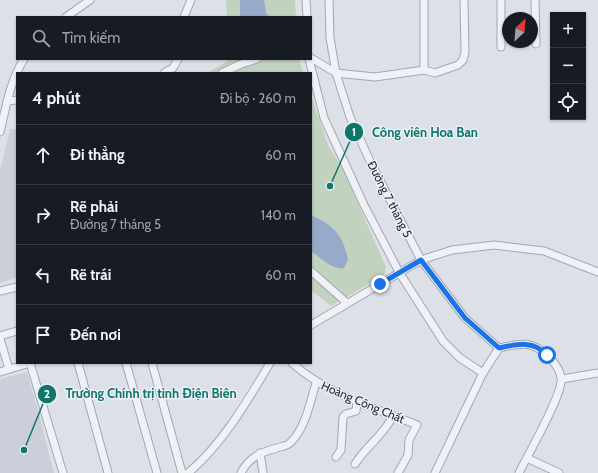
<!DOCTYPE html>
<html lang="vi">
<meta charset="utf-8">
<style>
body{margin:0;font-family:Cabin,sans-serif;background:#242831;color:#f1f3f6}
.controls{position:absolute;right:12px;top:12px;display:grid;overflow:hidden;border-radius:0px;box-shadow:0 1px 3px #0004}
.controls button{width:36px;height:36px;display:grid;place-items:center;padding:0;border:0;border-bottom:1px solid #363941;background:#171b24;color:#f1f3f6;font:20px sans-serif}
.compass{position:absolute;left:502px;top:12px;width:36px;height:36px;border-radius:50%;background:#171b24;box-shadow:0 1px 3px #0004;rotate:26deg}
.stop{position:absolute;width:12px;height:12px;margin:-9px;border:3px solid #1a73e8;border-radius:50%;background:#fff}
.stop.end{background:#1a73e8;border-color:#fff;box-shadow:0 1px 4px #0008}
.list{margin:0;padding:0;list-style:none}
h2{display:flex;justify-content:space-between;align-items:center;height:52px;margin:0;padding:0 16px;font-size:17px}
h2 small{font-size:13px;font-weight:400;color:#9ea1a6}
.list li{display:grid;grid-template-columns:26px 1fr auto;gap:12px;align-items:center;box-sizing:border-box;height:60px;padding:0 16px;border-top:1px solid #363941}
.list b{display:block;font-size:15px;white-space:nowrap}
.list p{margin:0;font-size:13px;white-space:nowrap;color:#9ea1a6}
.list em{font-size:13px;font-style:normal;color:#9ea1a6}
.icon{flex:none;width:22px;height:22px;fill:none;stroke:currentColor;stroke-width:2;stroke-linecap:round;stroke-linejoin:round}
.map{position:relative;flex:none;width:598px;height:473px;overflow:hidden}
.search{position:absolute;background:#171b24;box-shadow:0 1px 3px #0004;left:16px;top:16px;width:296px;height:44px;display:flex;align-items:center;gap:10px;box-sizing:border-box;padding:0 14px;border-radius:0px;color:#9ea1a6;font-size:15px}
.panel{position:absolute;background:#171b24;box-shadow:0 1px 3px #0004;left:16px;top:72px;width:296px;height:292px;border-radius:0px}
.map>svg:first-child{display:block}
.built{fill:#cbcfd9}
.green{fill:#c1d2be}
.water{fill:#96abc9}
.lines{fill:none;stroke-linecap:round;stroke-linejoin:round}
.minor-casing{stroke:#a2a7b1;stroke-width:9}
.minor{stroke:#f0f1f6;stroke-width:7}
.route{stroke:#1a73e8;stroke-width:5}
.labels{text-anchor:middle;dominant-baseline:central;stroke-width:3;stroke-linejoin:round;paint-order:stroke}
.street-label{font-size:12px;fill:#262d3e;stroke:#eceff5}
.leader{fill:none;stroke:#0f766e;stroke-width:1.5}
.callout-dot{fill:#0f766e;stroke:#eceff5;stroke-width:1.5}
.mark-label{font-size:12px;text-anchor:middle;font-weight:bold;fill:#fff}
.callout-label{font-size:13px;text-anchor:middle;font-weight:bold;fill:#0f766e;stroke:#eceff5;stroke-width:3;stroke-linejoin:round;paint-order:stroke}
</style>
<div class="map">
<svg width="598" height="473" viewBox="0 0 598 473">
<rect width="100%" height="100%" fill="#dde0e7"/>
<!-- built -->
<g class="built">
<polygon points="10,129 17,129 17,277 0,283 0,171"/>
<polygon points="27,372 40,418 54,473 0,473 0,379"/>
</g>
<!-- green -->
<g class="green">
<polygon points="226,0 295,0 296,17 227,17"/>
<polygon points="228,59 299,59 303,73 207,73 226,62"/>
<polygon points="311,96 328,145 343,170 386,267 384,275 331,306 311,290"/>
</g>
<!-- water -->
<g class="water">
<polygon points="240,0 264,0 266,13 270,17 240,17"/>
<path d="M 311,215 C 334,226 342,233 348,259 L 344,268 C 334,271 319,257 311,251 Z"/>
</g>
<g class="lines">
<!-- minor casing -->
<g class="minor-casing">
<g id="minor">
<polyline points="306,0 307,17"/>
<polyline points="329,0 330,38 336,73 350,117 370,161 421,260 465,318 499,348"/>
<polyline points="424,0 424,70"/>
<polyline points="501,0 501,47"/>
<polyline points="535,0 536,44"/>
<polyline points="66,17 90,0"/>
<polyline points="184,17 191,0"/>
<polyline points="311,58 336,73 375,77 424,70 435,73 458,65 463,60 465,52 464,0"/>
<polyline points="309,59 324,118 364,205 399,272 443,341 460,358 483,373"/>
<polyline points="164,73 173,68 178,59"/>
<polyline points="222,73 241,64 257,59"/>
<polyline points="7,101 17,100"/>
<path d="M 0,132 C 6,107 10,81 24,59"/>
<polyline points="311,271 347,303"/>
<polyline points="0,291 17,287"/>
<polyline points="311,325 421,260 452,250 494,245 544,251 598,272"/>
<polyline points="0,336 17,331"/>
<polyline points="0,339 9,369"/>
<polyline points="30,363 63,473"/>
<polyline points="78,363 108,473"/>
<polyline points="126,363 157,473"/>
<polyline points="152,363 182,473"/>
<path d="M 292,363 C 328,395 373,407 417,425 L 409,440 L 408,455 L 398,473"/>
<polyline points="0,372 30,363"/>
<polyline points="562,379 598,373"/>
<polyline points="260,453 263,473"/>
<polyline points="336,457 341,450 343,417 346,414 356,411 357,402"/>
<polyline points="527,458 559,473"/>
<path d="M 355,464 C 367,445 383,436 393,416"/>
<path d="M 188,473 C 222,445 248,400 270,363"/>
<path d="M 241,473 C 248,458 261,452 277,448 C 282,446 288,446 291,442 C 306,427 310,402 316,383"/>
<path d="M 435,473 L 483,373 L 499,348 C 521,343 532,340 549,357 C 555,363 560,370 561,378 C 564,393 527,456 519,473"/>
</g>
</g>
<!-- minor -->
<use href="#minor" class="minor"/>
</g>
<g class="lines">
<!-- route -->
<path class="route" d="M 380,284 L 421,260 L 465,318 L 499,348 C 518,344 533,340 547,355"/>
</g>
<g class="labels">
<!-- street labels -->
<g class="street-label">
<text transform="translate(390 199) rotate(63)">Đường 7 tháng 5</text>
<text transform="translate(363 402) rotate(23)">Hoàng Công Chất</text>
</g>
</g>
<!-- callouts -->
<path class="leader" d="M330 186L354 132M24 450L47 394"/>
<g class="callout-dot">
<circle cx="330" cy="186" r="4"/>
<circle cx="24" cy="450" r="4"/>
<circle cx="354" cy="132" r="10"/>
<circle cx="47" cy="394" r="10"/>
</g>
<g class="mark-label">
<text x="354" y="136">1</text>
<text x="47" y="398">2</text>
</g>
<g class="callout-label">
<text x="425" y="137">Công viên Hoa Ban</text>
<text x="151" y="398">Trường Chính trị tỉnh Điện Biên</text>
</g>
</svg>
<div class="controls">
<button>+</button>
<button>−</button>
<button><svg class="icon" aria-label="locate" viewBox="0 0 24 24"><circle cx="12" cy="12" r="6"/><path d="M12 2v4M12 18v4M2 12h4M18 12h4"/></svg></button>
</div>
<svg class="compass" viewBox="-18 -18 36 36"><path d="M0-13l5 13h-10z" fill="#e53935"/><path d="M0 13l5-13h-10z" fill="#9ea1a6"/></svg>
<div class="stop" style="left:547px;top:355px"></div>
<div class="stop end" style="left:380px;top:284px"></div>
<div class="search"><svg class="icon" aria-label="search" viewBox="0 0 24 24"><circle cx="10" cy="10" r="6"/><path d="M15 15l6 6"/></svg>Tìm kiếm</div>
<section class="panel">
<h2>4 phút<small>Đi bộ · 260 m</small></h2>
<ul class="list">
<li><svg class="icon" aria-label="ahead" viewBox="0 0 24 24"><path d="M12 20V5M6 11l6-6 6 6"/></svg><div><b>Đi thẳng</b></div><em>60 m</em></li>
<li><svg class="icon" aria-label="right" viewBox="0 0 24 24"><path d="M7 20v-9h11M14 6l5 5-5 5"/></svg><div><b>Rẽ phải</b><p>Đường 7 tháng 5</p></div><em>140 m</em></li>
<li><svg class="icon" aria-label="left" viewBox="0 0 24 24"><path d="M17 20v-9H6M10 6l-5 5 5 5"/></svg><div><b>Rẽ trái</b></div><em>60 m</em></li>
<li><svg class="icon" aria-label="arrive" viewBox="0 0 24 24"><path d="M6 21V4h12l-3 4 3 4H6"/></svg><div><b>Đến nơi</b></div></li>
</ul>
</section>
</div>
